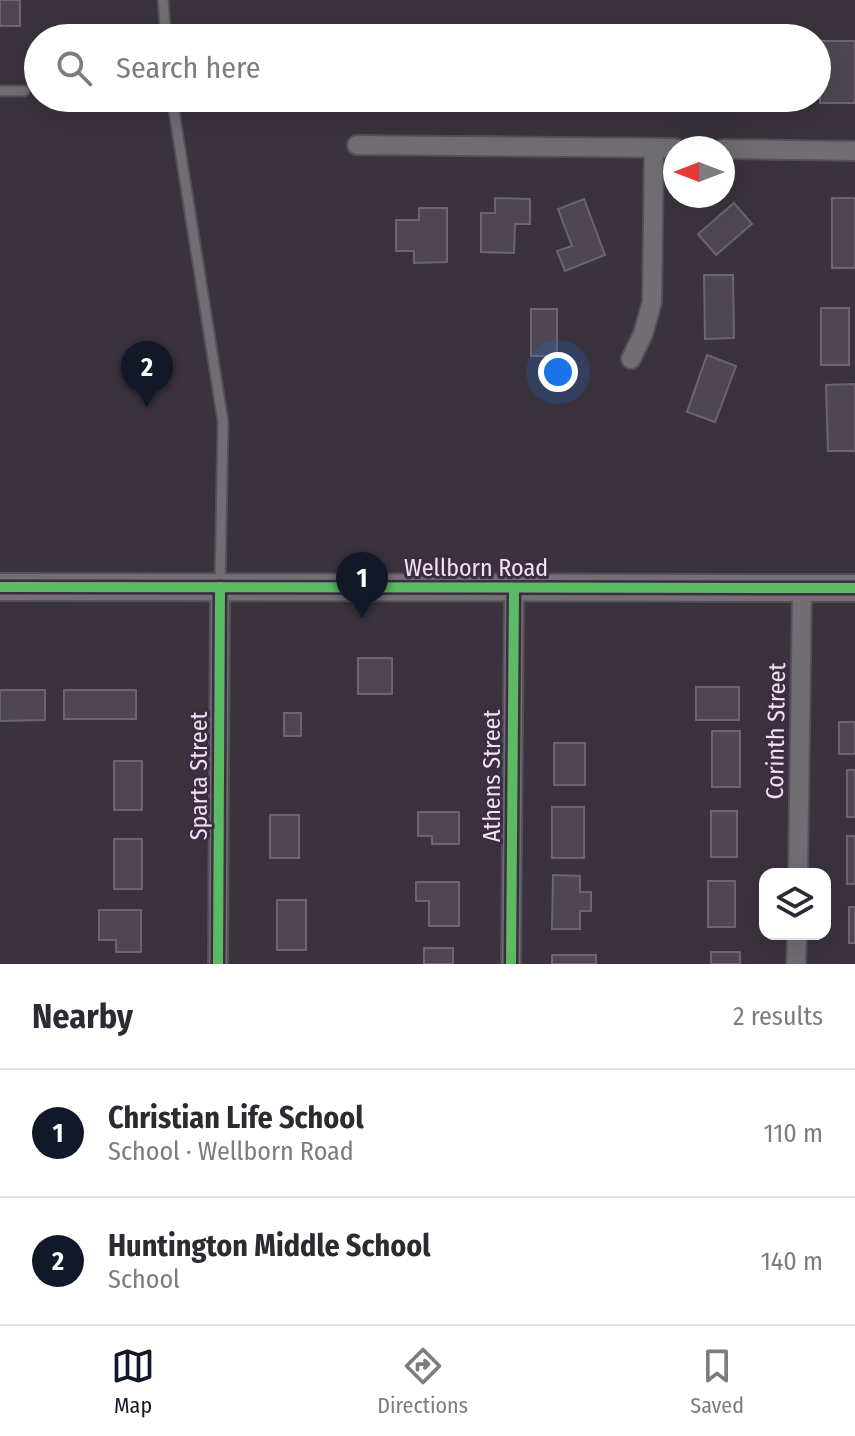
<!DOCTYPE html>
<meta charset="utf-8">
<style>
body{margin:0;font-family:"Fira Sans Condensed",sans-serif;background:#f7f7f7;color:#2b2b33}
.controls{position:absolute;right:24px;bottom:24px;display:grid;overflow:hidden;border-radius:16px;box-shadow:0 8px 32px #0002}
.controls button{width:72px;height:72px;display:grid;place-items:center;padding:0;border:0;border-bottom:2px solid #e1e1e2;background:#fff;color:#2b2b33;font:40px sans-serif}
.compass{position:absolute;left:663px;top:136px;width:72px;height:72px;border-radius:50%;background:#fff;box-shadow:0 8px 32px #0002;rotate:270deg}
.you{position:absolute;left:558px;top:372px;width:28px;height:28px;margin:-20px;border:6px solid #fff;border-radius:50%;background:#1a73e8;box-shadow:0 0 0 12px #1a73e833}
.badge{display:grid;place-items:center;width:52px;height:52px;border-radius:50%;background:#111827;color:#fff;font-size:26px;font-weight:700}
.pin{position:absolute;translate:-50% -66px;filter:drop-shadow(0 2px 4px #0008)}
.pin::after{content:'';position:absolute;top:42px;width:28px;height:24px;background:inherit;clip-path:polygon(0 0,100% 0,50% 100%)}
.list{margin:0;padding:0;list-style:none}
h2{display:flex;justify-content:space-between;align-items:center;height:104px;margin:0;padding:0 32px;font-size:34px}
h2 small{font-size:26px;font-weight:400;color:#7c7c81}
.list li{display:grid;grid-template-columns:52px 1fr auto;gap:24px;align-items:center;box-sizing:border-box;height:128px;padding:0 32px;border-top:2px solid #e1e1e2}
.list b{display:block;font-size:30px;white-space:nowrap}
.list p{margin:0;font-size:26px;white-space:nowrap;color:#7c7c81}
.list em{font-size:26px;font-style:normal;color:#7c7c81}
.icon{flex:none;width:44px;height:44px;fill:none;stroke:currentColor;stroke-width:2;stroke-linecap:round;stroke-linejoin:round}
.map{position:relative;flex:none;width:855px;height:964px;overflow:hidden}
.search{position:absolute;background:#fff;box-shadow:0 8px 32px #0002;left:24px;right:24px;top:24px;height:88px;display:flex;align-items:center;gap:20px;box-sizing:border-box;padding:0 28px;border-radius:44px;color:#7c7c81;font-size:30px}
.sheet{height:360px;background:#fff}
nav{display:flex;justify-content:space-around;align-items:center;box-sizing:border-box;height:112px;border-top:2px solid #e1e1e2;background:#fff;font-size:22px;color:#7c7c81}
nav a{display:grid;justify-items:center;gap:4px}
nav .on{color:#111827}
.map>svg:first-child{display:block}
.building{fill:#4e4751;stroke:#6c656f;stroke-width:2}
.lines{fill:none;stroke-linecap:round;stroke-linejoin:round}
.lane-casing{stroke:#564f59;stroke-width:13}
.street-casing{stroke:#564f59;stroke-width:22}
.secondary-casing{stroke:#564f59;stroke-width:30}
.lane{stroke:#706e72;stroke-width:9}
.street{stroke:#706e72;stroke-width:18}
.secondary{stroke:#746f75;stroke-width:26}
.cycleway-casing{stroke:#3d2d42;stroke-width:15}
.cycleway{stroke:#5cba63;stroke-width:10}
.labels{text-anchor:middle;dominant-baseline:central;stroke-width:6;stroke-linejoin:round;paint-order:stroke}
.street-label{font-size:24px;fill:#ede3f1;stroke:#3d2d42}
</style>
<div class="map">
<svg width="855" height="964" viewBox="0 0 855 964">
<rect width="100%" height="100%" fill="#3a323d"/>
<!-- building -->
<g class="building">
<rect x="0" y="0" width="20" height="26"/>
<rect x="820" y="41" width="35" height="62"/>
<polygon points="484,98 548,98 548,101 484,100"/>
<rect x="573" y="98" width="38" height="5"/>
<rect x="641" y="98" width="61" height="5"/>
<polygon points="495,198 530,199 530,224 515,224 514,253 481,252 481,213 495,213"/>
<rect x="832" y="198" width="23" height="70"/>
<polygon points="584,199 605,255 565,271 557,251 572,246 558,209"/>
<polygon points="734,203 752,224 716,255 698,234"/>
<polygon points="419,208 447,208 447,262 414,263 414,251 396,251 396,220 419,220"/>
<polygon points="704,275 733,275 734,338 705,339"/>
<rect x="821" y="308" width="28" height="57"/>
<rect x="531" y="309" width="26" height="47"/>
<polygon points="707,355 736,366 715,422 687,412"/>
<polygon points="855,384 855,451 828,451 826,385"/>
<rect x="358" y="658" width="34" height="36"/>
<rect x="696" y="687" width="43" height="33"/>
<polygon points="0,690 45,690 45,720 0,721"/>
<rect x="64" y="690" width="72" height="29"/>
<rect x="284" y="713" width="17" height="23"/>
<rect x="839" y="722" width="16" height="32"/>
<rect x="712" y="731" width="28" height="56"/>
<rect x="554" y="743" width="31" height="42"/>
<rect x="114" y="761" width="28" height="49"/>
<rect x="847" y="770" width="8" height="47"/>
<rect x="552" y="807" width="32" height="51"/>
<rect x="711" y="811" width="26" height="46"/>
<polygon points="418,812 459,812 459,844 432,844 432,836 418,836"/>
<rect x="270" y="815" width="29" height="43"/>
<rect x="847" y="836" width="8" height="48"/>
<rect x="114" y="839" width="28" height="50"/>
<polygon points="553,875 580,876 580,892 591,892 591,911 580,911 580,929 552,929"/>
<rect x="708" y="881" width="27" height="46"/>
<polygon points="416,882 459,882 459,926 429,926 429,901 416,901"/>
<rect x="277" y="900" width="29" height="50"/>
<rect x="849" y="907" width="6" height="36"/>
<polygon points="99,910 141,910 141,952 116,952 116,940 99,940"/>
<rect x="424" y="948" width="29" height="16"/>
<rect x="711" y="952" width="29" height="12"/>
<rect x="552" y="955" width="44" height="9"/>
</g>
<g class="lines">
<!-- lane casing -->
<g class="lane-casing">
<g id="lane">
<polyline points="163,0 166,38"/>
<polyline points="0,91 24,91"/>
<polyline points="172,98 223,422 220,587"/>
</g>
</g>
<!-- street casing -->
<g class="street-casing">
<g id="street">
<polyline points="357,145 675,148"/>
<polyline points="723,149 855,151"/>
<polyline points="631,359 643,334 652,302 654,148"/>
<polyline points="798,874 802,589"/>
<polyline points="218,964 220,587"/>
<polyline points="511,964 514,588"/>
<polyline points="796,964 797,934"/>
</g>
</g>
<!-- secondary casing -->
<g class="secondary-casing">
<polyline id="secondary" points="0,587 855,588"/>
</g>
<!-- lane -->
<use href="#lane" class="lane"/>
<!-- street -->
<use href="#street" class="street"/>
<!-- secondary -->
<use href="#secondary" class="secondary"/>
<!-- cycleway casing -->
<g class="cycleway-casing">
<g id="cycleway">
<polyline points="0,587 855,588"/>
<polyline points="218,964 220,587"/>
<polyline points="511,964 514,588"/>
</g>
</g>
<!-- cycleway -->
<use href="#cycleway" class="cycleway"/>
</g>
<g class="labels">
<!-- street labels -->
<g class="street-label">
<text x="476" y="568">Wellborn Road</text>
<text transform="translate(776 731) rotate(-89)">Corinth Street</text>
<text transform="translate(199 776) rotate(-90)">Sparta Street</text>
<text transform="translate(492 776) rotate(-90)">Athens Street</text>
</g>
</g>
</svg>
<div class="controls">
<button><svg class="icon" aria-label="layers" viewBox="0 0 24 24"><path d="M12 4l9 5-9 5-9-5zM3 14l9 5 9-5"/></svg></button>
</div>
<svg class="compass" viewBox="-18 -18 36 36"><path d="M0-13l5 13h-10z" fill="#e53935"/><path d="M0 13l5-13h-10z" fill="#7c7c81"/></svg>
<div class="you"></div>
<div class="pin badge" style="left:362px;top:618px">1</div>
<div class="pin badge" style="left:147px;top:407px">2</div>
<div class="search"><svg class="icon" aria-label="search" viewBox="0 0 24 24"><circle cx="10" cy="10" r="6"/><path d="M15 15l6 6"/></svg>Search here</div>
</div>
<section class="sheet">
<h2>Nearby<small>2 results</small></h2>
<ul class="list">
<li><span class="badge">1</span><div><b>Christian Life School</b><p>School · Wellborn Road</p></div><em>110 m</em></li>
<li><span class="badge">2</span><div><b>Huntington Middle School</b><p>School</p></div><em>140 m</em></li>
</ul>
</section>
<nav>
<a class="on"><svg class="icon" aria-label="map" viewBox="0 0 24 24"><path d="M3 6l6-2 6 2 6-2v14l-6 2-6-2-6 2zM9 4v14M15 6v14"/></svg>Map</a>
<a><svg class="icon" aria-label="directions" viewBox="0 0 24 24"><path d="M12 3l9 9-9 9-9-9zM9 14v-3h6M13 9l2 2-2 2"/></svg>Directions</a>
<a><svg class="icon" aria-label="saved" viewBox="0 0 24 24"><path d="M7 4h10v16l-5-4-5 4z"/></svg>Saved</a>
</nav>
